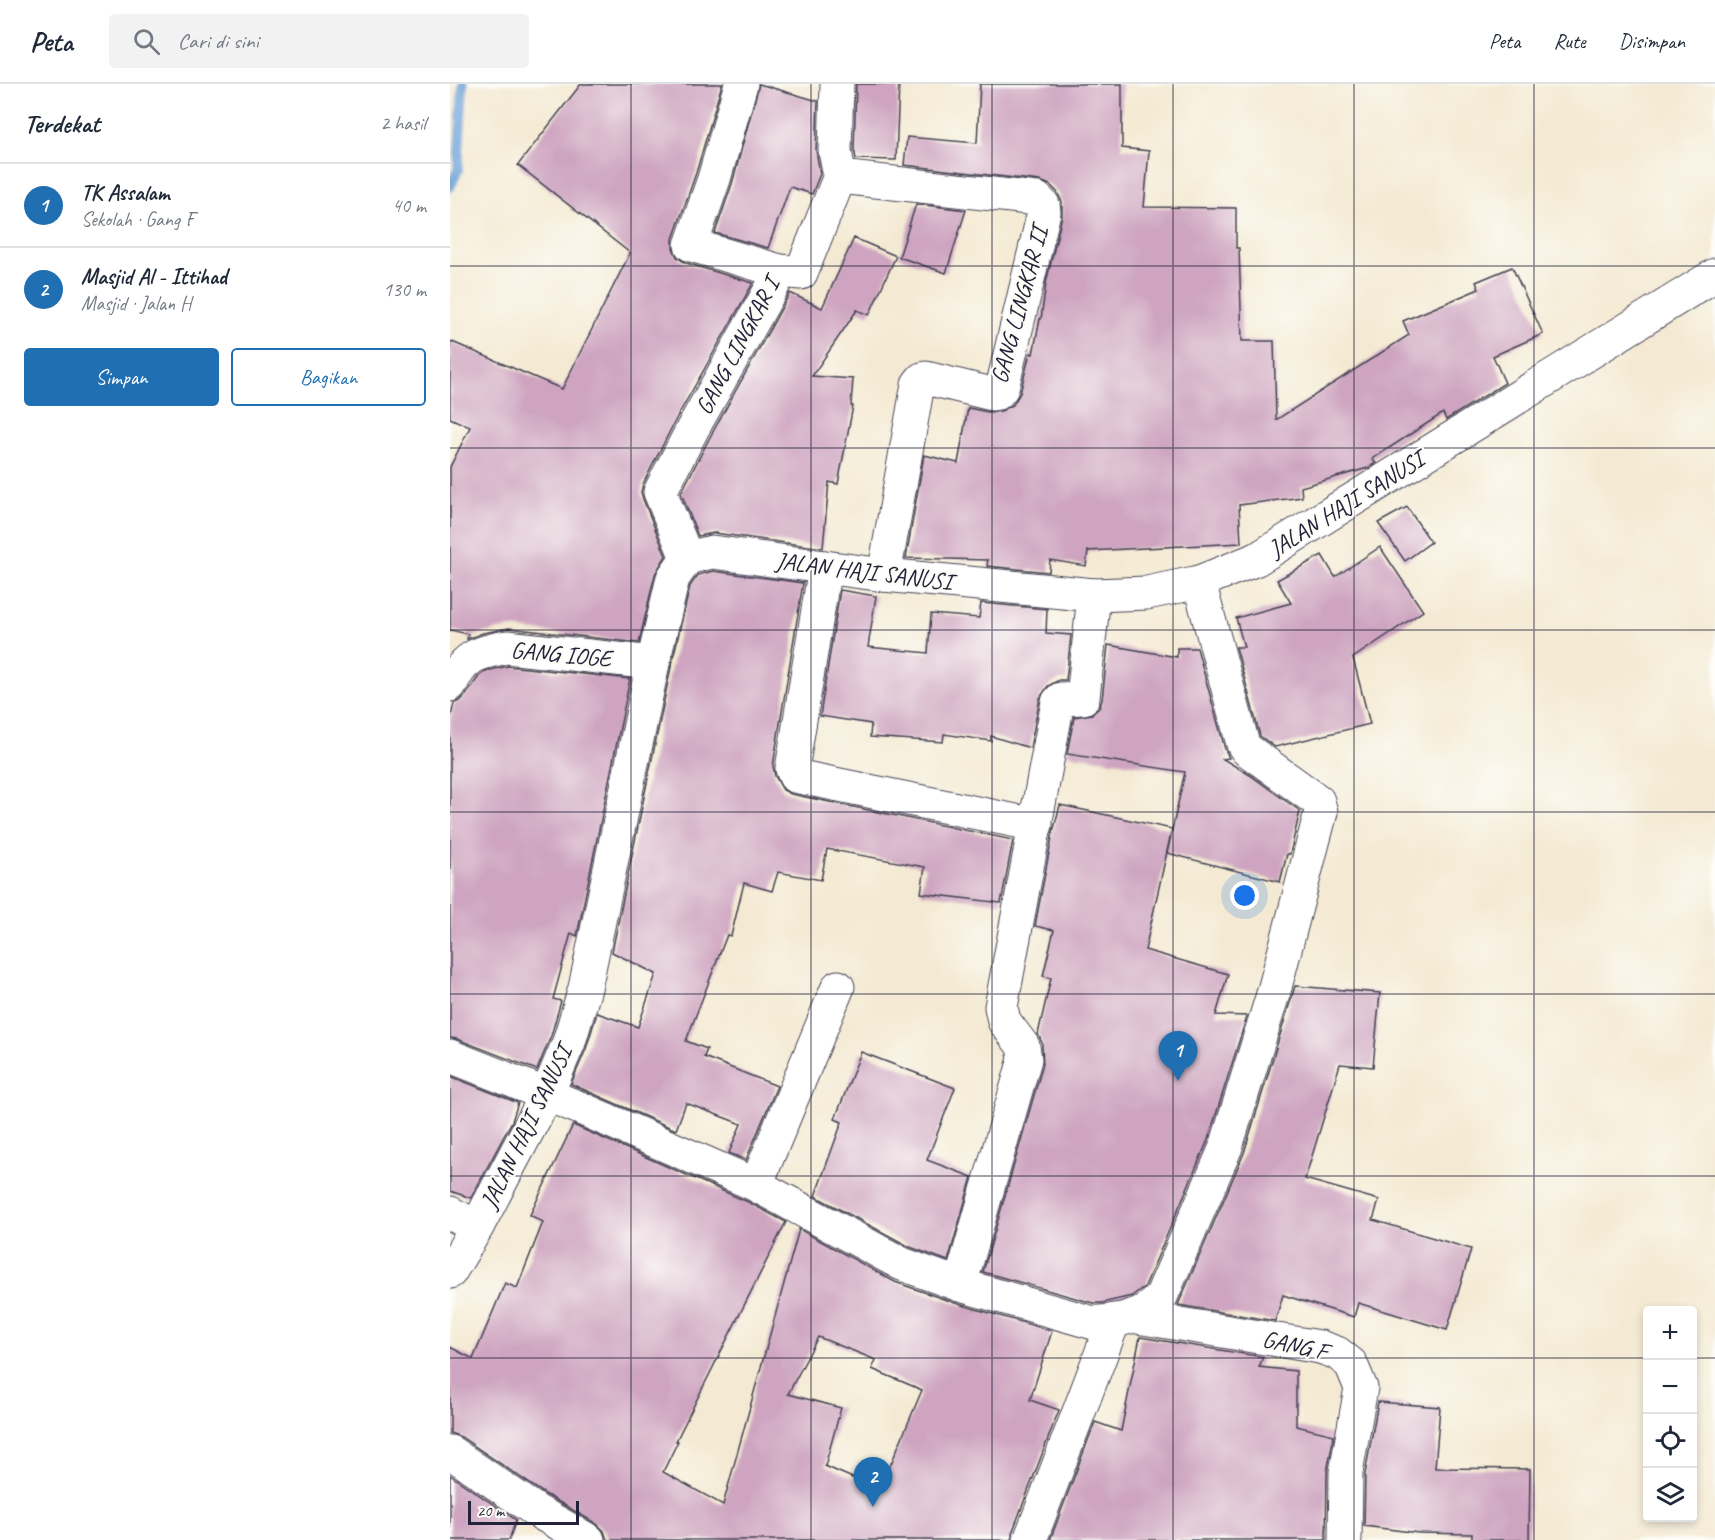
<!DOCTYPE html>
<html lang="id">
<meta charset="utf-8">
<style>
body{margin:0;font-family:Caveat,sans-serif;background:#f2f2f3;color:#1f2937}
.controls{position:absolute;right:18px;bottom:18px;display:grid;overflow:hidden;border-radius:6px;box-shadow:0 3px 9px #0003}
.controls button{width:54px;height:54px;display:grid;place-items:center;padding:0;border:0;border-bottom:2px solid #e0e1e3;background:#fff;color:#1f2937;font:30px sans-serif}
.scale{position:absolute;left:18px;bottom:15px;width:111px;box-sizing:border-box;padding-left:6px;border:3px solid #22223b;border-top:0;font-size:16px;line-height:21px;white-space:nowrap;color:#22223b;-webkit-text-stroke:4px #fdfcf7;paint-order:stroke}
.you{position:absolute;left:795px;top:812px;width:21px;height:21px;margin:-15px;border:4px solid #fff;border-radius:50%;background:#1a73e8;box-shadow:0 0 0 9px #1a73e833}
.badge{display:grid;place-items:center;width:39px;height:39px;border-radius:50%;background:#1f6fb2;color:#fff;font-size:20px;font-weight:700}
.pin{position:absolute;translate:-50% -50px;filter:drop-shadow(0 2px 3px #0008)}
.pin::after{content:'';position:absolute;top:32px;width:21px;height:18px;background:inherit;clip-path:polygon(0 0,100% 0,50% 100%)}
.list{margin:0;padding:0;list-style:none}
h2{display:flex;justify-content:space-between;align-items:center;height:78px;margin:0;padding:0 24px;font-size:26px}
h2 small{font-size:20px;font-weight:400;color:#747a83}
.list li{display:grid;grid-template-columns:39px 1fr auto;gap:18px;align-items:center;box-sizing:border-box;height:84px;padding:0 24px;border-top:2px solid #e0e1e3}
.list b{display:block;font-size:22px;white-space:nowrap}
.list p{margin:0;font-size:20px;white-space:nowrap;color:#747a83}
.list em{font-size:20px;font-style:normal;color:#747a83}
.actions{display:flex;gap:12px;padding:18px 24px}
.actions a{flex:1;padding:14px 0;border:2px solid #1f6fb2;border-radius:6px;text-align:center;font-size:21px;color:#1f6fb2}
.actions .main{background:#1f6fb2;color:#fff}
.icon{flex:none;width:33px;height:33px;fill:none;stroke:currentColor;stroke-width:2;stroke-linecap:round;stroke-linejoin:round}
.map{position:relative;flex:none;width:1265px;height:1456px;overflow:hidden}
header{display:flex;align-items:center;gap:36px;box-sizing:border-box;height:84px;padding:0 30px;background:#fff;border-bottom:2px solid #e0e1e3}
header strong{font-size:28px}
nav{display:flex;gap:33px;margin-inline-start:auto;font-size:21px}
.search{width:420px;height:54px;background:#f2f2f3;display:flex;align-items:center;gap:15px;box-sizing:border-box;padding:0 21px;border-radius:6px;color:#747a83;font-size:22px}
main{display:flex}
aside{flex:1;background:#fff}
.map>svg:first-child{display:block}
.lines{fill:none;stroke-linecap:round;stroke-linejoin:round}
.stream{stroke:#699fd6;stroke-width:10}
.building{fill:#cea4c0;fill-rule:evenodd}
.minor-casing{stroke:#424052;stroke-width:35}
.minor{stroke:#fff;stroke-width:33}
.grid{fill:none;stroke:#22223b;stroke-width:1.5;stroke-opacity:0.55}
.labels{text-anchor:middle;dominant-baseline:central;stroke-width:4.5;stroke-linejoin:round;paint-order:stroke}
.street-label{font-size:24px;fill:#22223b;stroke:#fdfcf7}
</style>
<header>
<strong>Peta</strong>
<div class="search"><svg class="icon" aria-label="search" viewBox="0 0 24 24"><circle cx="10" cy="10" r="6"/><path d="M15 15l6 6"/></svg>Cari di sini</div>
<nav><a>Peta</a><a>Rute</a><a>Disimpan</a></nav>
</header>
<main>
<aside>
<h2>Terdekat<small>2 hasil</small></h2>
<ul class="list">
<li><span class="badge">1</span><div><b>TK Assalam</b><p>Sekolah · Gang F</p></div><em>40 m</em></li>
<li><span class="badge">2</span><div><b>Masjid Al - Ittihad</b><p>Masjid · Jalan H</p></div><em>130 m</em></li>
</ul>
<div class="actions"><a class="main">Simpan</a><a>Bagikan</a></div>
</aside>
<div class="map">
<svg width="1265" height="1456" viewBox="0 0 1265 1456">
<rect width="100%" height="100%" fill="#fdfcf7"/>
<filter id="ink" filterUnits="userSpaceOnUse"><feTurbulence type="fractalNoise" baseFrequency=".0167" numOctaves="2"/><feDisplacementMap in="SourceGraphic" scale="12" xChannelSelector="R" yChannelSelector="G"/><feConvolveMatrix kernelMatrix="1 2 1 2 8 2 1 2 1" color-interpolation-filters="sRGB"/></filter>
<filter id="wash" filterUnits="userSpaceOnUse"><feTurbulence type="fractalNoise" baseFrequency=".008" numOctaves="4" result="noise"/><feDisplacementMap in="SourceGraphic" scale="24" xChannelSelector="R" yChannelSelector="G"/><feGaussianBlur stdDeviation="1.35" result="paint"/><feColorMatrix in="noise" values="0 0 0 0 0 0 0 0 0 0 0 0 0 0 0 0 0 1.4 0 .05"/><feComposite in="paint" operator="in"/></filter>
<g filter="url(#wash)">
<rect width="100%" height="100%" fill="#f4ead3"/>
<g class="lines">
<!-- stream -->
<polyline class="stream" points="0,103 8,86 13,0"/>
</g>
<g id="blocks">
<!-- building -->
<g class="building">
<polygon points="131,0 272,0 246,89 223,155 223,164 227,173 236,179 303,199 226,335 193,400 191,408 193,415 216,472 205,490 189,559 59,544 33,549 17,555 18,550 0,546 0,383 20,343 0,334 0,257 112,305 180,169 68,81"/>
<polygon points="309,0 368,17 366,66 370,90 362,110 340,103 318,164 265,149 282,100"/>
<polygon points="406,0 449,0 446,76 406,75 404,65"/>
<polygon points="530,0 672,0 672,64 699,67 694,123 786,124 786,164 789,164 792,257 824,257 826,336 959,251 953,237 1029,205 1026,198 1062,183 1093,250 1043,272 1055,299 996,336 993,329 922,375 926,379 918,384 851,403 852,413 789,421 791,459 638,467 636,482 600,476 599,488 537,482 538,476 456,474 474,371 508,379 518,324 538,328 551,327 563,321 570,309 580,269 583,270 590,235 591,235 596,199 612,132 612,118 607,108 600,101 590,97 454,81 457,53 527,59"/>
<polygon points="466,120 516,126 496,189 449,173"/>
<polygon points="404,154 446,172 419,231 407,226 362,292 403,295 401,322 403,322 388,400 379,398 373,464 264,449 248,452 231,409 260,353 340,209 372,224"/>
<polygon points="957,423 981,458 955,477 928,439"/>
<polygon points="930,463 973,527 903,574 920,640 825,663 810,652 786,563 794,563 786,534 841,519 827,496 872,471 885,493"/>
<polygon points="263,487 353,499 323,682 325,692 333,706 341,710 563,756 551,819 471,809 475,783 377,765 371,796 328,788 322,807 294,799 281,852 277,851 236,957 257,965 254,973 327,1002 296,1076 279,1069 291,1040 236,1019 226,1046 121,1000 136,965 147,929 188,943 206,890 162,868 221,583 240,502 248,491"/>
<polygon points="390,506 426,512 418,563 478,569 481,530 529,534 531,519 597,525 596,549 621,551 616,596 609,596 598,602 590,614 580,664 541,652 541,657 494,650 493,658 420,653 421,640 370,632"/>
<polygon points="658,561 727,573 727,564 747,564 775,665 779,674 773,675 800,691 850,727 840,770 837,770 830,798 717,769 735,688 617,670 624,633 642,630 649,624 652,616"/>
<polygon points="58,582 180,595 127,852 121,849 103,915 111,917 101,952 87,986 7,955 0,954 0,637 4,619 10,617 16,611 29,592 36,587"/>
<polygon points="610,721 722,745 695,866 778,890 766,931 797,932 758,1056 695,1202 682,1212 652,1219 643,1219 533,1188 593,980 592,959 588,950 601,894 593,892 604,846 585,842 603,748"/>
<polygon points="845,902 930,909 923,983 890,980 855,1095 929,1116 923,1136 1021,1165 997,1246 908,1219 904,1233 833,1211 825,1237 728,1221 794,1069"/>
<polygon points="411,968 505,1004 477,1076 522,1093 498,1177 460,1163 365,1112 392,1038 385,1035"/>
<polygon points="0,992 68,1019 62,1037 21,1114 0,1107"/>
<path d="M 123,1041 L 298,1118 L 336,1138 L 226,1357 L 228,1357 L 213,1388 L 273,1421 L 349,1145 L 445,1198 L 505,1219 L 602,1247 L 580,1316 L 609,1326 L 562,1449 L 562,1456 L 157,1456 L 154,1447 L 147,1440 L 95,1410 L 11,1353 L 0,1349 L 0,1263 L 23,1275 L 55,1199 L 67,1204 L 93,1138 L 80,1131 ZM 368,1253 L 426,1276 L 422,1285 L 472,1306 L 430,1406 L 375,1382 L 391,1324 L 338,1310 Z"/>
<polygon points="690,1253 813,1273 809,1283 846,1287 846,1342 884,1351 877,1388 876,1456 600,1456 645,1338 671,1347"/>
<polygon points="928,1318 990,1323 985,1384 1080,1385 1079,1456 1022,1456 1022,1450 969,1449 914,1442 915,1390"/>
<polygon points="0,1391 66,1436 59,1456 0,1456"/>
</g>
</g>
</g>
<g filter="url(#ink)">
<use href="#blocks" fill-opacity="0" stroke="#424052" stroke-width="1.5"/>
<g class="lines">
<!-- minor casing -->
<g class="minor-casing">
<g id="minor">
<polyline points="387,0 385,67 390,93 587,115 593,121 594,128 552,304 548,309 542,310 476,294 472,295 468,300 434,491"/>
<polyline points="330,187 351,189 390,92"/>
<polyline points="237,474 210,408 243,344 330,189 330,187 241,161 264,95 291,0"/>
<polyline points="375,483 342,685 345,692 586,741"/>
<path d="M 0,601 C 15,572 26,569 57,563 L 203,579"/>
<path d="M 0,972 L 130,1024 L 306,1101 L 452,1180 L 510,1201 L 640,1238 C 657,1239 681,1235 696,1226 C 701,1223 706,1217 711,1213 L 776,1063 L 824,907 L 871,728 L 868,717 L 796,665 L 793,660 L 749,498"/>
<polyline points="306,1101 388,903"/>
<polyline points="0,1129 27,1143"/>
<polyline points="0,1188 27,1143 97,1010 119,958 135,904 203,579 223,494 237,474 262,468 434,491 644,511 697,509 749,498 807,475 1265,191"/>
<polyline points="510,1201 575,975 573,962 554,937 551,923 608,618 611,615 633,614 644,511"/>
<polyline points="681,1232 870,1263 887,1269 901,1280 911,1304 896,1388 895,1456"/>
<polyline points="0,1368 85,1426 138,1456"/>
<polyline points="580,1456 664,1236"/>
</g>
</g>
<!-- minor -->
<use href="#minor" class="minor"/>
</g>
</g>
<!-- grid -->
<path class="grid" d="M 181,0 L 181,1456M 361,0 L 361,1456M 542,0 L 542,1456M 723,0 L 723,1456M 904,0 L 904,1456M 1084,0 L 1084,1456M 0,182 L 1265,182M 0,364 L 1265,364M 0,546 L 1265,546M 0,728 L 1265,728M 0,910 L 1265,910M 0,1092 L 1265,1092M 0,1274 L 1198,1274M 1242,1274 L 1265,1274"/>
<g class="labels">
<!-- street labels -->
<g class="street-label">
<text transform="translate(569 221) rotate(-75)">GANG LINGKAR II</text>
<text transform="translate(287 262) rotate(-62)">GANG LINGKAR I</text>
<text transform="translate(896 420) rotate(-32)">JALAN HAJI SANUSI</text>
<text transform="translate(414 487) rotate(7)">JALAN HAJI SANUSI</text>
<text transform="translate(111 570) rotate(5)">GANG IOGE</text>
<text transform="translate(76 1043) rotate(-64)">JALAN HAJI SANUSI</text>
<text transform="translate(845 1261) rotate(12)">GANG F</text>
</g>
</g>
</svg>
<div class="controls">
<button>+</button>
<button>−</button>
<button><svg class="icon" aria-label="locate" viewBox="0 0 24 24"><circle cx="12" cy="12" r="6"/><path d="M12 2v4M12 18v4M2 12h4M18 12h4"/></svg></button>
<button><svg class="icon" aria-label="layers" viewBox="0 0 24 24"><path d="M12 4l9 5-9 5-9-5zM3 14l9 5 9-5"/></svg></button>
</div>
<div class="scale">20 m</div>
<div class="you"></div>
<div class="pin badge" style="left:728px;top:997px">1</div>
<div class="pin badge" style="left:423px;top:1423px">2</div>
</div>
</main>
